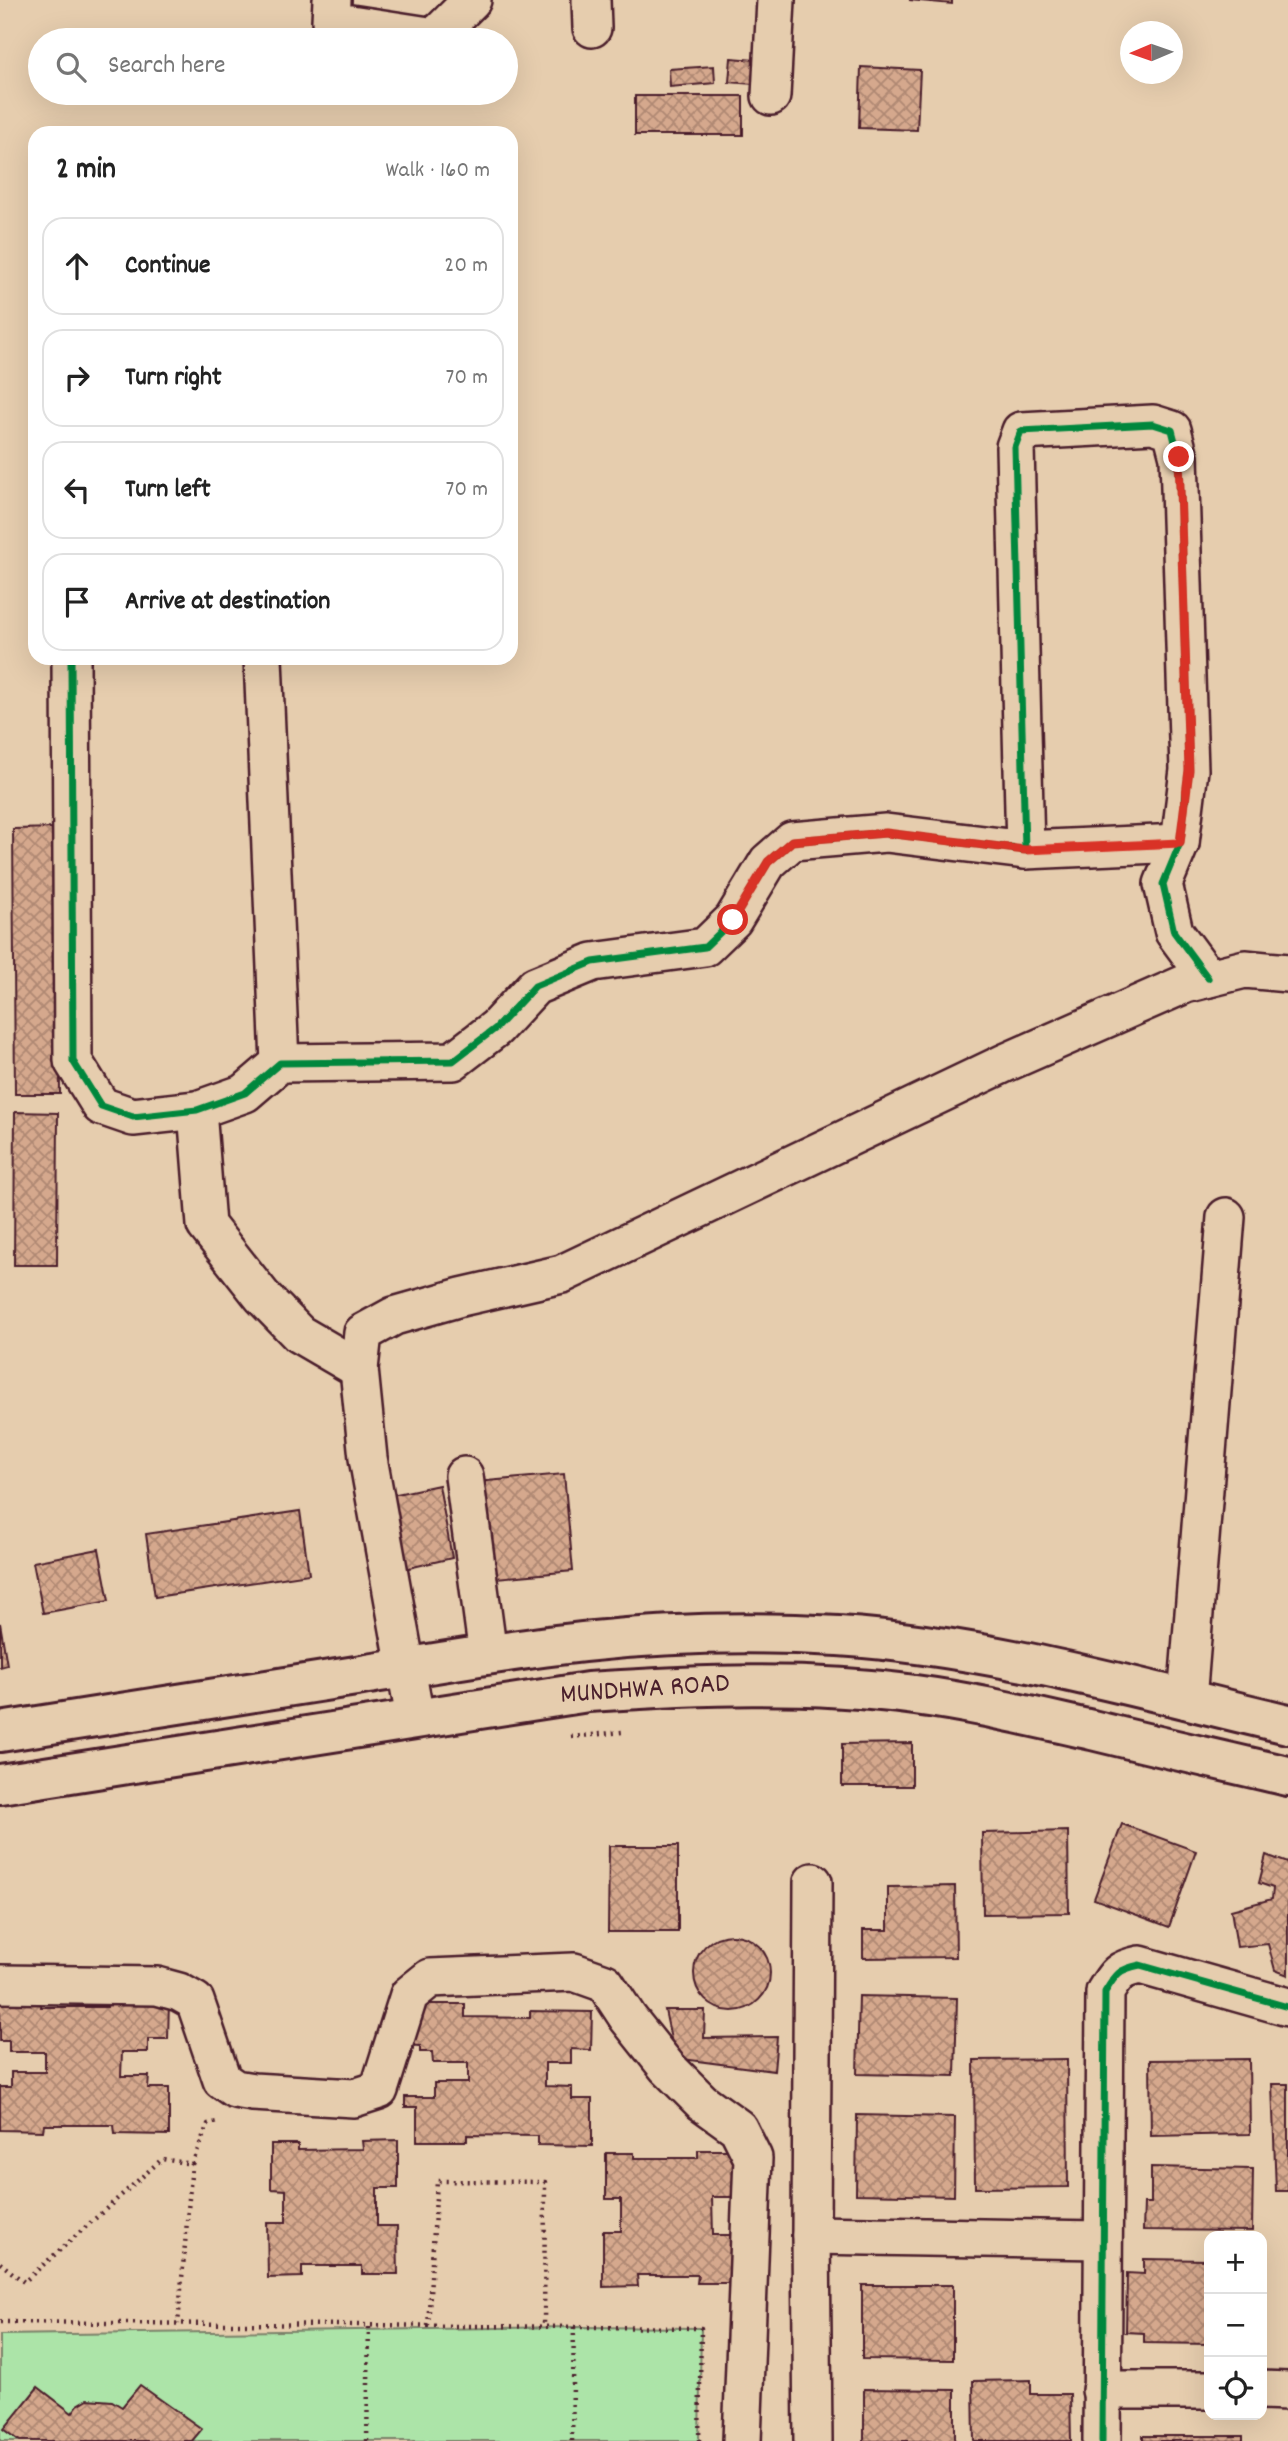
<!DOCTYPE html>
<meta charset="utf-8">
<style>
body{margin:0;font-family:Dekko,sans-serif;background:#f2f2f2;color:#222}
.controls{position:absolute;right:21px;bottom:21px;display:grid;overflow:hidden;border-radius:14px;box-shadow:0 7px 28px #0002}
.controls button{width:63px;height:63px;display:grid;place-items:center;padding:0;border:0;border-bottom:2px solid #e0e0e0;background:#fff;color:#222;font:35px sans-serif}
.compass{position:absolute;left:1120px;top:21px;width:63px;height:63px;border-radius:50%;background:#fff;box-shadow:0 7px 28px #0002;rotate:268deg}
.stop{position:absolute;width:21px;height:21px;margin:-16px;border:5px solid #d93025;border-radius:50%;background:#fff}
.stop.end{background:#d93025;border-color:#fff;box-shadow:0 2px 7px #0008}
.list{margin:0;padding:0;list-style:none}
h2{display:flex;justify-content:space-between;align-items:center;height:91px;margin:0;padding:0 28px;font-size:30px}
h2 small{font-size:23px;font-weight:400;color:#767676}
.list li{display:grid;grid-template-columns:46px 1fr auto;gap:21px;align-items:center;box-sizing:border-box;height:98px;margin:0 14px 14px;padding:0 14px;border:2px solid #e0e0e0;border-radius:21px}
.list b{display:block;font-size:26px;white-space:nowrap}
.list em{font-size:23px;font-style:normal;color:#767676}
.icon{flex:none;width:38px;height:38px;fill:none;stroke:currentColor;stroke-width:2;stroke-linecap:round;stroke-linejoin:round}
.map{position:relative;flex:none;width:1288px;height:2441px;overflow:hidden}
.search{position:absolute;background:#fff;box-shadow:0 7px 28px #0002;left:28px;top:28px;width:490px;height:77px;display:flex;align-items:center;gap:18px;box-sizing:border-box;padding:0 24px;border-radius:38px;color:#767676;font-size:26px}
.panel{position:absolute;background:#fff;box-shadow:0 7px 28px #0002;left:28px;top:126px;width:490px;height:539px;border-radius:21px}
.map>svg:first-child{display:block}
.green{fill:#ace4a8;stroke:#7b826a;stroke-width:2}
.building{fill:url(#building-cross-hatch);stroke:#4a1f2b;stroke-width:2}
.lines{fill:none;stroke-linecap:round;stroke-linejoin:round}
.minor-casing{stroke:#4a1f2b;stroke-width:42}
.highway-casing{stroke:#4a1f2b;stroke-width:44}
.path{stroke:#4a1f2b;stroke-width:4.5;stroke-dasharray:2 5;stroke-linecap:butt}
.minor{stroke:#e6cdae;stroke-width:37}
.highway{stroke:#e6cdae;stroke-width:38}
.cycleway-casing{stroke:#e6cdae;stroke-width:11}
.cycleway{stroke:#00873e;stroke-width:7}
.route{stroke:#d93025;stroke-width:9}
.labels{text-anchor:middle;dominant-baseline:central;stroke-width:5;stroke-linejoin:round;paint-order:stroke}
.street-label{font-size:28px;fill:#4a1f2b;stroke:#e6cdae}
</style>
<div class="map">
<svg width="1288" height="2441" viewBox="0 0 1288 2441">
<defs>
<pattern id="building-cross-hatch" width="8" height="8" patternUnits="userSpaceOnUse" patternTransform="scale(1.75)"><rect width="8" height="8" fill="#d5a88d"/><path d="M0 0l8 8M0 8l8-8" fill="none" stroke="#af8873"/></pattern>
</defs>
<rect width="100%" height="100%" fill="#e6cdae"/>
<filter id="ink" filterUnits="userSpaceOnUse"><feTurbulence type="fractalNoise" baseFrequency=".0143" numOctaves="2"/><feDisplacementMap in="SourceGraphic" scale="14" xChannelSelector="R" yChannelSelector="G"/><feConvolveMatrix kernelMatrix="1 2 1 2 8 2 1 2 1" color-interpolation-filters="sRGB"/></filter>
<g filter="url(#ink)">
<!-- green -->
<polygon class="green" points="574,2327 701,2328 699,2441 0,2441 0,2335"/>
<!-- building -->
<g class="building">
<polygon points="909,0 952,0 952,4"/>
<polygon points="731,58 755,60 753,84 729,82"/>
<polygon points="714,66 715,83 670,87 669,69"/>
<polygon points="861,67 920,70 917,130 859,128"/>
<rect x="635" y="96" width="108" height="39"/>
<polygon points="58,828 60,1094 15,1094 13,829"/>
<polygon points="15,1112 58,1113 57,1265 14,1265"/>
<polygon points="564,1474 573,1571 485,1579 476,1482"/>
<polygon points="439,1485 452,1558 400,1570 387,1496"/>
<polygon points="300,1511 309,1574 155,1597 146,1534"/>
<polygon points="99,1549 109,1601 43,1613 33,1562"/>
<polygon points="0,1623 7,1665 0,1667"/>
<polygon points="912,1743 912,1786 842,1786 842,1744"/>
<polygon points="1122,1824 1196,1851 1169,1927 1094,1899"/>
<polygon points="1068,1831 1069,1913 983,1914 982,1833"/>
<polygon points="609,1846 678,1846 678,1932 608,1932"/>
<polygon points="1266,1855 1288,1863 1288,1975 1275,1970 1268,1944 1237,1947 1231,1910 1272,1899 1273,1888 1259,1883"/>
<polygon points="955,1886 956,1957 863,1958 863,1930 888,1930 888,1887"/>
<circle cx="732" cy="1973" r="38"/>
<polygon points="0,1993 42,1994 41,2007 107,2007 107,2001 169,2001 168,2039 148,2039 148,2052 122,2052 121,2076 149,2076 148,2088 169,2088 169,2135 115,2134 114,2125 44,2125 43,2131 0,2130 0,2087 11,2087 11,2072 45,2072 45,2052 9,2052 9,2041 0,2041"/>
<polygon points="859,1996 957,1998 955,2076 857,2074"/>
<polygon points="419,2004 465,2004 465,2017 530,2018 530,2011 592,2012 591,2050 571,2049 571,2063 545,2063 545,2086 572,2087 572,2099 592,2099 592,2146 538,2145 538,2136 467,2135 467,2141 417,2141 417,2107 405,2107 405,2097 434,2097 434,2083 468,2083 468,2063 433,2063 432,2052 420,2052 420,2046 406,2045 407,2031 418,2031"/>
<polygon points="665,2010 705,2010 704,2038 777,2037 774,2071 675,2058"/>
<polygon points="1067,2059 1068,2187 975,2188 974,2060"/>
<polygon points="1249,2059 1250,2134 1151,2136 1150,2060"/>
<polygon points="1272,2084 1288,2084 1288,2191 1276,2191"/>
<polygon points="857,2115 955,2117 954,2196 856,2194"/>
<polygon points="398,2140 398,2188 377,2188 377,2226 397,2226 398,2274 362,2274 362,2266 302,2266 302,2277 268,2278 267,2222 286,2222 286,2190 271,2189 271,2144 298,2144 298,2150 363,2149 362,2141"/>
<polygon points="698,2150 733,2150 734,2197 712,2197 713,2235 732,2235 733,2283 697,2283 698,2275 637,2275 638,2286 603,2287 603,2231 621,2231 621,2199 606,2199 606,2153 634,2153 634,2158 698,2158"/>
<polygon points="1151,2167 1253,2169 1252,2231 1143,2230 1144,2203 1151,2203"/>
<polygon points="1144,2259 1209,2260 1209,2344 1144,2343 1144,2333 1126,2332 1127,2273 1144,2274"/>
<polygon points="862,2285 953,2285 953,2360 862,2359"/>
<polygon points="1031,2380 1031,2394 1070,2394 1071,2441 974,2441 973,2381"/>
<polygon points="140,2385 202,2429 192,2441 20,2441 4,2429 38,2387 72,2413 78,2405 88,2399 112,2401 122,2407"/>
<polygon points="864,2389 955,2390 955,2441 864,2441"/>
<rect x="1143" y="2436" width="100" height="5"/>
</g>
<g class="lines">
<!-- minor casing -->
<g class="minor-casing">
<g id="minor">
<polyline points="332,0 331,21 435,37 472,0"/>
<polyline points="591,0 592,28"/>
<polyline points="771,96 776,0"/>
<polyline points="71,658 73,1061 101,1106 133,1117 197,1110 245,1093 280,1063 453,1061 496,1028 535,986 593,962 705,947 733,920 768,862 792,841 886,833 1025,850 1015,447 1021,431 1153,424 1172,430 1179,457 1189,770 1180,843 1163,884 1174,932 1208,978"/>
<polyline points="263,658 280,1063"/>
<polyline points="1025,850 1180,843"/>
<polyline points="197,1110 206,1225 262,1296 299,1334 359,1369"/>
<polyline points="464,1476 488,1655"/>
<polyline points="1187,1700 1226,1217"/>
<polyline points="415,1718 368,1458 359,1369 363,1333 394,1316 461,1297 562,1274 1005,1063 1185,984 1245,969 1288,973"/>
<polyline points="0,1984 157,1986 179,1992 195,2001 222,2080 235,2089 253,2092 354,2098 379,2090 409,1995 430,1978 574,1972 605,1983 628,2018 667,2067 702,2102 738,2128 753,2158 742,2441"/>
<polyline points="811,2235 1102,2240"/>
<polyline points="1101,2390 1209,2390"/>
<polyline points="1262,2390 1288,2391"/>
<polyline points="813,2441 811,2235 813,1882"/>
<path d="M 1102,2441 L 1105,1992 C 1116,1974 1119,1969 1140,1965 L 1288,2007"/>
</g>
</g>
<!-- highway casing -->
<g class="highway-casing">
<g id="highway">
<path d="M 0,1732 C 119,1713 237,1695 356,1676 C 431,1664 507,1650 583,1642 C 667,1633 754,1631 838,1636 C 991,1646 1139,1689 1288,1724"/>
<path d="M 0,1784 L 588,1692 C 697,1685 807,1680 915,1695 C 975,1703 1033,1717 1092,1730 C 1157,1746 1223,1761 1288,1776"/>
</g>
</g>
<!-- path -->
<g class="path">
<polyline points="571,1737 622,1732"/>
<polyline points="192,2164 208,2124 217,2122"/>
<polyline points="0,2263 24,2282 162,2159 192,2164 178,2324"/>
<polyline points="0,2322 701,2328 699,2441"/>
<polyline points="428,2326 437,2181 545,2182 544,2327"/>
<polyline points="367,2441 369,2326"/>
<polyline points="572,2441 574,2327"/>
</g>
<!-- minor -->
<use href="#minor" class="minor"/>
<!-- highway -->
<use href="#highway" class="highway"/>
<!-- cycleway casing -->
<g class="cycleway-casing">
<g id="cycleway">
<polyline points="71,658 73,1061 101,1106 133,1117 197,1110 245,1093 280,1063 453,1061 496,1028 535,986 593,962 705,947 733,920 768,862 792,841 886,833 1025,850 1015,447 1021,431 1153,424 1172,430 1179,457 1189,770 1180,843 1163,884 1174,932 1208,978"/>
<path d="M 1102,2441 L 1105,1992 C 1116,1974 1119,1969 1140,1965 L 1288,2007"/>
</g>
</g>
<!-- cycleway -->
<use href="#cycleway" class="cycleway"/>
</g>
</g>
<g class="lines" filter="url(#ink)">
<!-- route -->
<polyline class="route" points="733,920 768,862 792,841 886,833 1025,850 1180,843 1189,770 1179,457"/>
</g>
<g class="labels">
<!-- street labels -->
<g class="street-label">
<text transform="translate(645 1691) rotate(-4)">MUNDHWA ROAD</text>
</g>
</g>
</svg>
<div class="controls">
<button>+</button>
<button>−</button>
<button><svg class="icon" aria-label="locate" viewBox="0 0 24 24"><circle cx="12" cy="12" r="6"/><path d="M12 2v4M12 18v4M2 12h4M18 12h4"/></svg></button>
</div>
<svg class="compass" viewBox="-18 -18 36 36"><path d="M0-13l5 13h-10z" fill="#e53935"/><path d="M0 13l5-13h-10z" fill="#767676"/></svg>
<div class="stop" style="left:733px;top:920px"></div>
<div class="stop end" style="left:1179px;top:457px"></div>
<div class="search"><svg class="icon" aria-label="search" viewBox="0 0 24 24"><circle cx="10" cy="10" r="6"/><path d="M15 15l6 6"/></svg>Search here</div>
<section class="panel">
<h2>2 min<small>Walk · 160 m</small></h2>
<ul class="list">
<li><svg class="icon" aria-label="ahead" viewBox="0 0 24 24"><path d="M12 20V5M6 11l6-6 6 6"/></svg><div><b>Continue</b></div><em>20 m</em></li>
<li><svg class="icon" aria-label="right" viewBox="0 0 24 24"><path d="M7 20v-9h11M14 6l5 5-5 5"/></svg><div><b>Turn right</b></div><em>70 m</em></li>
<li><svg class="icon" aria-label="left" viewBox="0 0 24 24"><path d="M17 20v-9H6M10 6l-5 5 5 5"/></svg><div><b>Turn left</b></div><em>70 m</em></li>
<li><svg class="icon" aria-label="arrive" viewBox="0 0 24 24"><path d="M6 21V4h12l-3 4 3 4H6"/></svg><div><b>Arrive at destination</b></div></li>
</ul>
</section>
</div>
